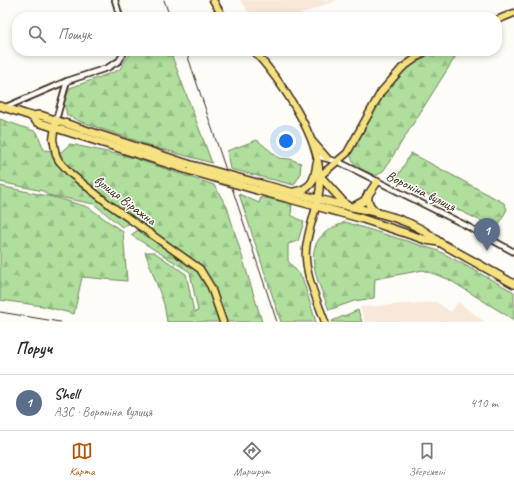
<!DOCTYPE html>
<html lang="uk">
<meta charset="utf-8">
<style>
body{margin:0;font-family:Caveat,sans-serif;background:#f2f2f3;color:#2b2b33}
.you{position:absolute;left:286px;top:141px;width:14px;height:14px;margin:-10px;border:3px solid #fff;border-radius:50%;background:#1a73e8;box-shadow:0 0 0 6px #1a73e833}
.badge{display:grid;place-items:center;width:26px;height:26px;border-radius:50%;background:#b45309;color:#fff;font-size:13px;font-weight:700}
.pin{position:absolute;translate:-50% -33px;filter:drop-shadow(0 1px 2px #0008)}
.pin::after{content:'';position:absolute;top:21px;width:14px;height:12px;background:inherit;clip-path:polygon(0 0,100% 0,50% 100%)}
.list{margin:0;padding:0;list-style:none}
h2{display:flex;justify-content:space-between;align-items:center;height:52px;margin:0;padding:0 16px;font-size:17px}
h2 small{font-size:13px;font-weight:400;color:#7c7c81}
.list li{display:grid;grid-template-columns:26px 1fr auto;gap:12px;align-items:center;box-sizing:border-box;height:56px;padding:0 16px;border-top:1px solid #e1e1e2}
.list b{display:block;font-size:15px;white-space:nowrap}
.list p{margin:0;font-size:13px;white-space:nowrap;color:#7c7c81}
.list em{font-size:13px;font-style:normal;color:#7c7c81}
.icon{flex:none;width:22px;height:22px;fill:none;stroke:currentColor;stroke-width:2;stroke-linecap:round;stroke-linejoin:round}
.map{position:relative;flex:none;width:514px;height:322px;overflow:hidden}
.search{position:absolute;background:#fff;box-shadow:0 2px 6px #0003;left:12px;right:12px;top:12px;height:44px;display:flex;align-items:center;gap:10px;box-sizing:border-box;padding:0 14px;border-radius:16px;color:#7c7c81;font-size:15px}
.sheet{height:108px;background:#fff}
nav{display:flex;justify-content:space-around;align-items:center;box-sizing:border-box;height:56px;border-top:1px solid #e1e1e2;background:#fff;font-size:11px;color:#7c7c81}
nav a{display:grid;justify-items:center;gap:2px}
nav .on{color:#b45309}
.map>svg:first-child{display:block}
.built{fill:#f7e8da}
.forest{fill:url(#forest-firs);stroke:#75845e}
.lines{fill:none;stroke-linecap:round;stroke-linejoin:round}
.minor-casing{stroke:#3b2a1e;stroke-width:8}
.major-casing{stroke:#3b2a1e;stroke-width:9}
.highway-casing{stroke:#3b2a1e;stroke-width:10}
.minor{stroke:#fdfcf7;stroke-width:4.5}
.major{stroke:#f7e281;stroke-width:6}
.highway{stroke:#f7e281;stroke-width:7}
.rail{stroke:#3b2a1e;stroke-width:1}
.highway-bridge-casing{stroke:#3b2a1e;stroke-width:10;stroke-linecap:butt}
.highway-bridge{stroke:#f7e281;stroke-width:7}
.labels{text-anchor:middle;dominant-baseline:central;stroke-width:3;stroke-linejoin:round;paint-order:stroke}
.street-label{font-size:14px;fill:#3b2a1e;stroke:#fdfcf7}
</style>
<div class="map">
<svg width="514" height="322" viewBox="0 0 514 322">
<defs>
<pattern id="forest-firs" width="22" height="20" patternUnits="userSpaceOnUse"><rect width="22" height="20" fill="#afde9d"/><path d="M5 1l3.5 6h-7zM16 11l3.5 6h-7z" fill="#97bf87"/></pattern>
</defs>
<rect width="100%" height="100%" fill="#fdfcf7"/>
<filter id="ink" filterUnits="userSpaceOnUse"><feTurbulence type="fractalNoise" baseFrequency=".025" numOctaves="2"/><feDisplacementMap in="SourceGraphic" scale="8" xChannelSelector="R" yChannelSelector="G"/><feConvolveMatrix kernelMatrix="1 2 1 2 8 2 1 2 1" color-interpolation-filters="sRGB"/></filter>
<g filter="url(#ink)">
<!-- built -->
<g class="built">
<polygon points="240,0 337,0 293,17 253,17"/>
<polygon points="436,302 451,312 458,302 485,322 365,322 360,307"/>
</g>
<!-- forest -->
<g class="forest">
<polygon points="132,51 170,51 212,163 154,147 79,121 67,115 64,103 70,88 119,70"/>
<path d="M 434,51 L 459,51 L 384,170 L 378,175 L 374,175 C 363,169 350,167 351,152 C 372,114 391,69 434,51 Z"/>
<polygon points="0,119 37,132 44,150 61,152 70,144 130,157 214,185 227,207 262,322 167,322 164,304 145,252 154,252 186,274 194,312 198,311 190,272 131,235 141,228 132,222 122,227 94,204 48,195 43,191 0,182"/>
<polygon points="257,140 279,158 290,159 301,163 300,175 294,185 230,169 227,151"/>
<polygon points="411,153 504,203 507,209 499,225 491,226 396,179"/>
<polygon points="0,186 57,198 88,207 123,232 127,281 82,277 74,314 43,306 0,300"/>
<polygon points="239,194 259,203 261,197 292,204 291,215 304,222 298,241 288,244 288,261 302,277 316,322 281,322"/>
<path d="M 345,222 L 439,251 L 514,292 L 514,320 L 448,279 L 423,270 L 375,279 L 374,298 L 354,301 L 329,310 C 321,287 300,251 326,232 C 331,228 339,225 345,222 Z"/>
<polygon points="358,310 362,322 332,322 332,321"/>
</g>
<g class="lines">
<!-- minor casing -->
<g class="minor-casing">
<g id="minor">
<polyline points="115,0 120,17"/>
<polyline points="6,107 67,81 107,68 119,61 125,51"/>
<polyline points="56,120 67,81"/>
<polyline points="316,156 339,162 465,225 514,252"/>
</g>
</g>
<!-- major casing -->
<g class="major-casing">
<g id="major">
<polyline points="213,0 223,17"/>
<polyline points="497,20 514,13"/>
<path d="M 254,51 C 281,81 319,136 320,178 C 321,203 308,225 306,249 C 304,274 317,299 325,322"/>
<polyline points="56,120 53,139 56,155 59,161 71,174 110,205 200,269 211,287 223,322"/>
<polyline points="313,142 327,158"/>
<polyline points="320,176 347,153 381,92 402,68 426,51"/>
</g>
</g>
<!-- highway casing -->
<g class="highway-casing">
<g id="highway">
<polyline points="0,106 31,116 37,122 191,171"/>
<polyline points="31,116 40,115 188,164"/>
<polyline points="320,176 347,206"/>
<path d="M 257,183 C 283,190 309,197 334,203 C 369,211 412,217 439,242 L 514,284"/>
<polyline points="257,190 360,218 426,240 439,242"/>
<path d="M 294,192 C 312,189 315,180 317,163"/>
<path d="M 368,194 C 367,203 370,208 378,213"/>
<polyline points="353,207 364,201 377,182"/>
</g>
</g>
<!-- minor -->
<use href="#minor" class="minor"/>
<!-- major -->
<use href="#major" class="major"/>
<!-- highway -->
<use href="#highway" class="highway"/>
<!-- rail -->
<g class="rail">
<polyline points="164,0 170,17"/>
<polyline points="186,51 277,322"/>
<polyline points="0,312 60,322"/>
</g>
<!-- highway-bridge casing -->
<g class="highway-bridge-casing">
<g id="highway-bridge">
<polyline points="188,164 257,183"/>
<polyline points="191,171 257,190"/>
</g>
</g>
<!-- highway-bridge -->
<use href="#highway-bridge" class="highway-bridge"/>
</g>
</g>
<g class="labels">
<!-- street labels -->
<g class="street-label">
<text transform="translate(421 191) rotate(26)">Вороніна вулиця</text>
<text transform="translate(125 200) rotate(37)">вулиця Віражна</text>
</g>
</g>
</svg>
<div class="you"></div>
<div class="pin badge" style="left:487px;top:251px;background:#5c6f8a">1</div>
<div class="search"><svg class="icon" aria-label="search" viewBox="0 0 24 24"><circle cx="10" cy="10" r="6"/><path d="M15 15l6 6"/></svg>Пошук</div>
</div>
<section class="sheet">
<h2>Поруч<small></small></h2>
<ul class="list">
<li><span class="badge" style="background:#5c6f8a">1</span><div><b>Shell</b><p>АЗС · Вороніна вулиця</p></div><em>410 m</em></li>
</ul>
</section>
<nav>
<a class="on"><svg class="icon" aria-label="map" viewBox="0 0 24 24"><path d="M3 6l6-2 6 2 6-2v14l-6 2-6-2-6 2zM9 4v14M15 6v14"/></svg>Карта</a>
<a><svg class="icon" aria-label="directions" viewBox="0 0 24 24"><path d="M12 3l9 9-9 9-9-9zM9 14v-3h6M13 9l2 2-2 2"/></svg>Маршрут</a>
<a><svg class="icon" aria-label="saved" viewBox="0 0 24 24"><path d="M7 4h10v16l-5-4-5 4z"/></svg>Збережені</a>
</nav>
